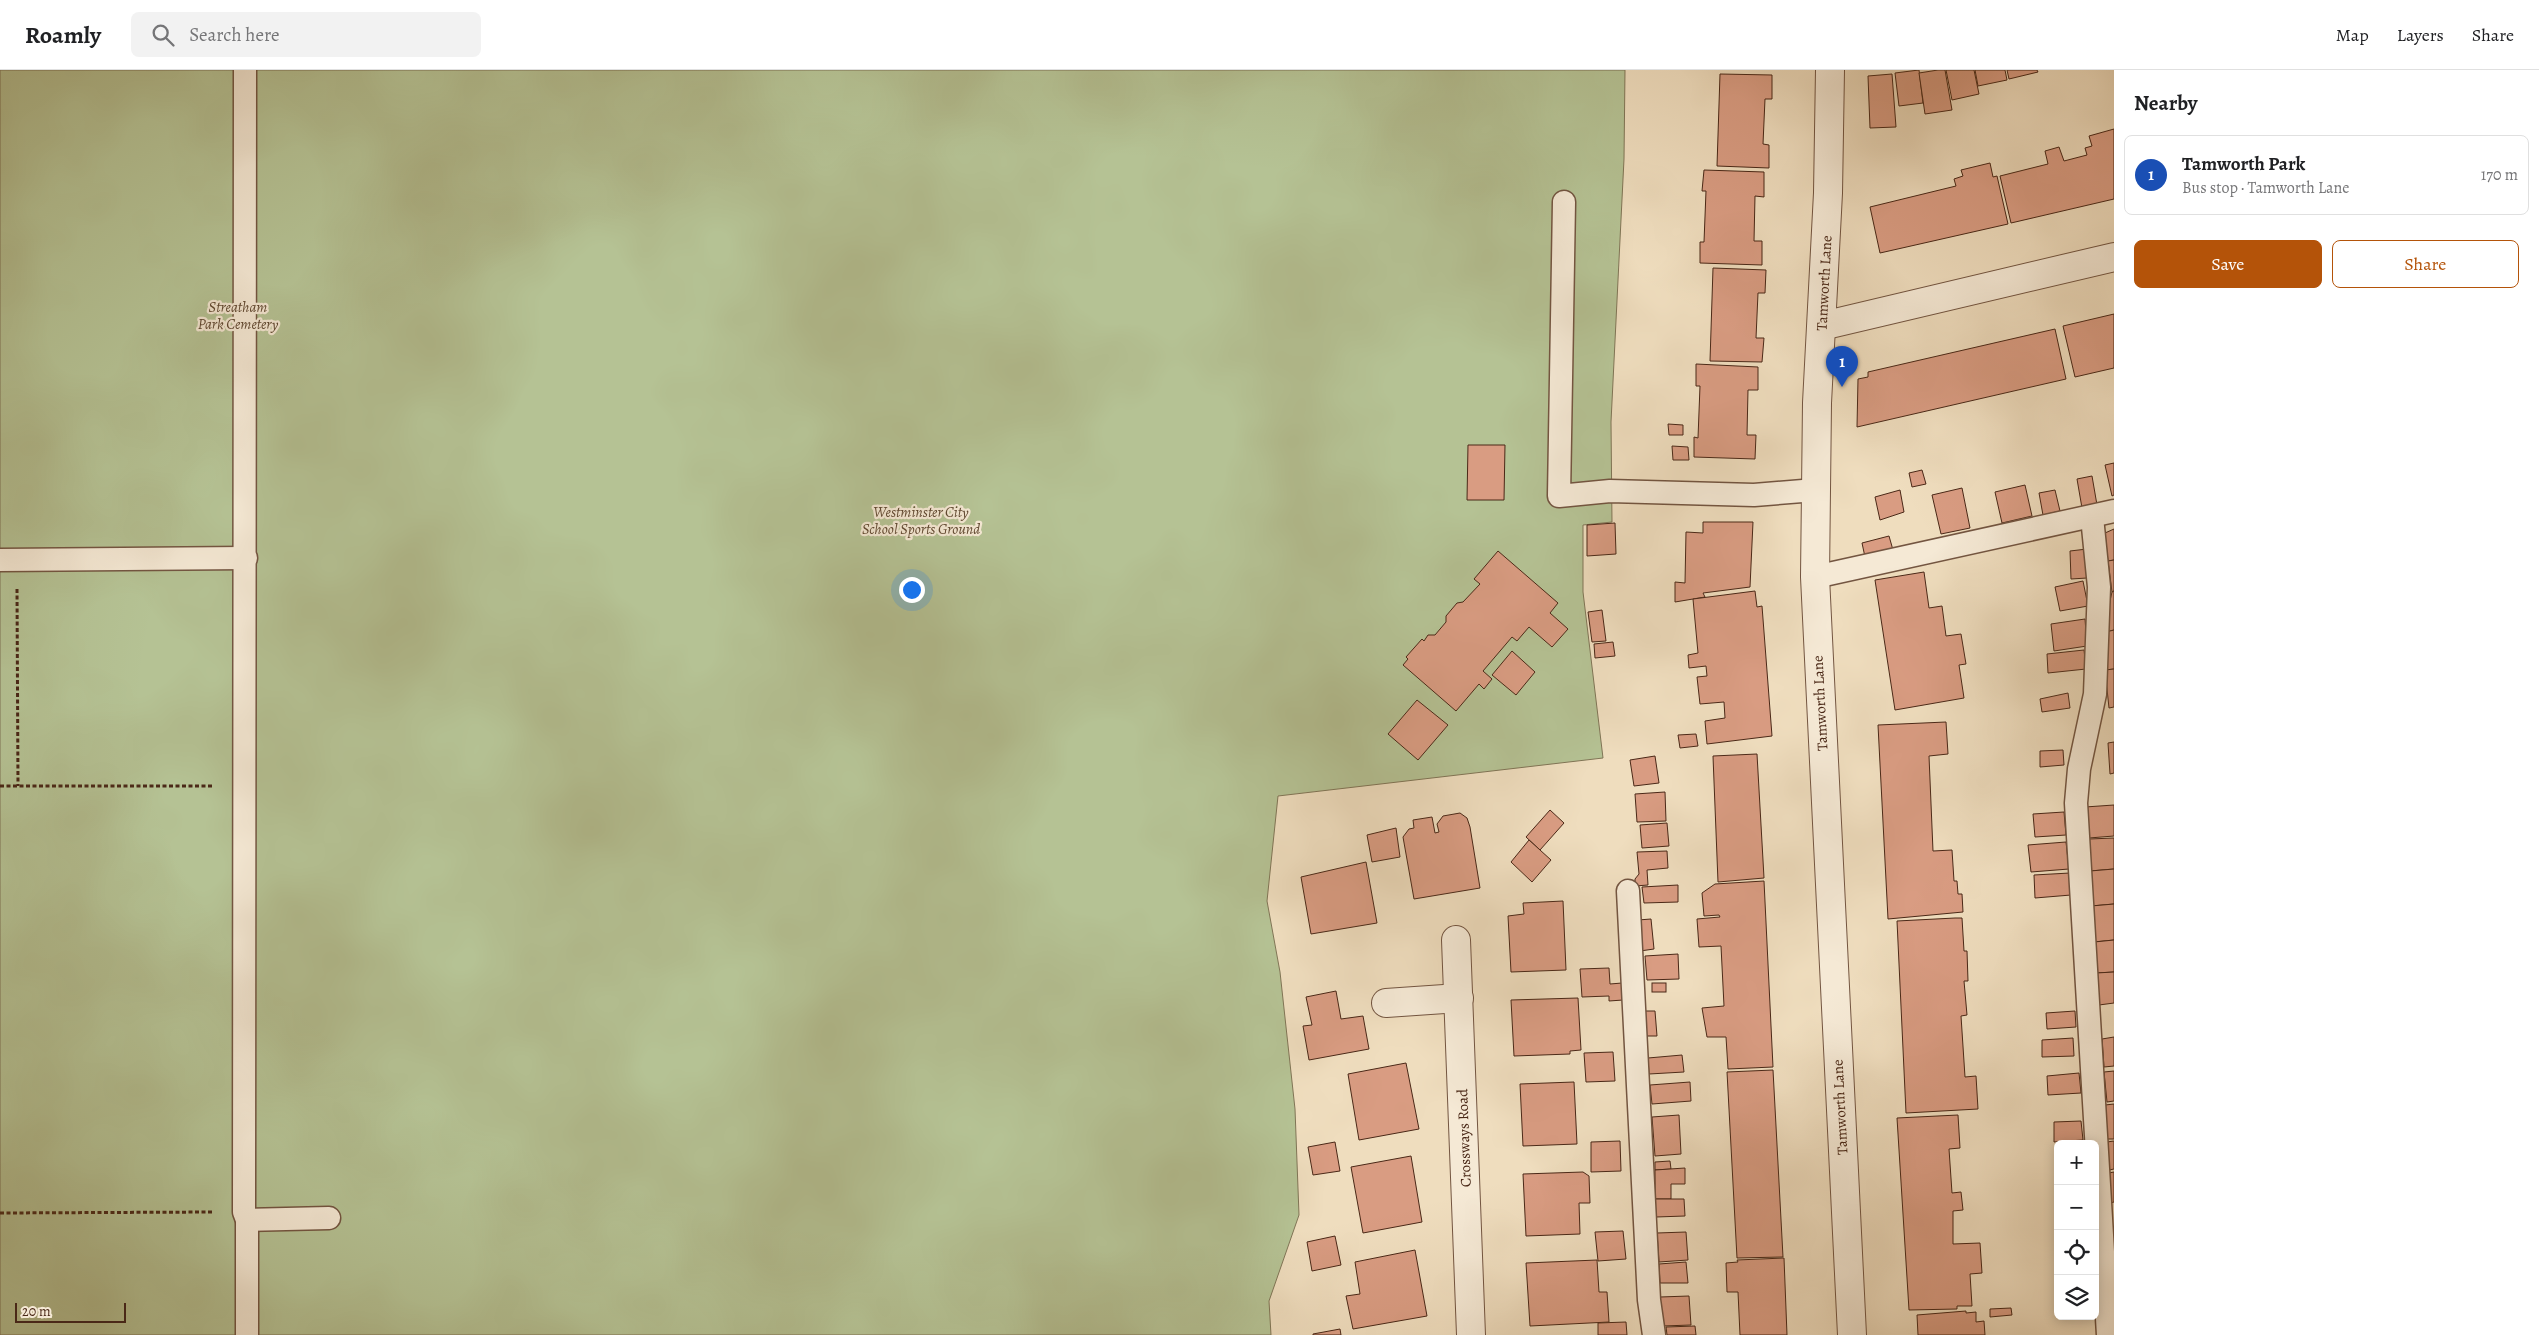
<!DOCTYPE html>
<meta charset="utf-8">
<style>
body{margin:0;font-family:Alegreya,serif;background:#f2f2f2;color:#202124}
.controls{position:absolute;right:15px;bottom:15px;display:grid;overflow:hidden;border-radius:8px;box-shadow:0 2px 12px #0003}
.controls button{width:45px;height:45px;display:grid;place-items:center;padding:0;border:0;border-bottom:1px solid #e0e0e0;background:#fff;color:#202124;font:25px sans-serif}
.scale{position:absolute;left:15px;bottom:12px;width:111px;box-sizing:border-box;padding-left:5px;border:2px solid #4a2817;border-top:0;font-size:14px;line-height:18px;white-space:nowrap;color:#4a2817;-webkit-text-stroke:4px #f5e9d5;paint-order:stroke}
.you{position:absolute;left:911px;top:519px;width:18px;height:18px;margin:-12px;border:4px solid #fff;border-radius:50%;background:#1a73e8;box-shadow:0 0 0 8px #1a73e833}
.badge{display:grid;place-items:center;width:32px;height:32px;border-radius:50%;background:#b45309;color:#fff;font-size:16px;font-weight:700}
.pin{position:absolute;translate:-50% -41px;filter:drop-shadow(0 1px 2px #0008)}
.pin::after{content:'';position:absolute;top:26px;width:18px;height:15px;background:inherit;clip-path:polygon(0 0,100% 0,50% 100%)}
.list{margin:0;padding:0;list-style:none}
h2{display:flex;justify-content:space-between;align-items:center;height:65px;margin:0;padding:0 20px;font-size:21px}
h2 small{font-size:16px;font-weight:400;color:#757577}
.list li{display:grid;grid-template-columns:32px 1fr auto;gap:15px;align-items:center;box-sizing:border-box;height:80px;margin:0 10px 10px;padding:0 10px;border:1px solid #e0e0e0;border-radius:8px}
.list b{display:block;font-size:19px;white-space:nowrap}
.list p{margin:0;font-size:16px;white-space:nowrap;color:#757577}
.list em{font-size:16px;font-style:normal;color:#757577}
.actions{display:flex;gap:10px;padding:15px 20px}
.actions a{flex:1;padding:11px 0;border:1px solid #b45309;border-radius:8px;text-align:center;font-size:18px;color:#b45309}
.actions .main{background:#b45309;color:#fff}
.icon{flex:none;width:28px;height:28px;fill:none;stroke:currentColor;stroke-width:2;stroke-linecap:round;stroke-linejoin:round}
.map{position:relative;flex:none;width:2114px;height:1265px;overflow:hidden}
header{display:flex;align-items:center;gap:30px;box-sizing:border-box;height:70px;padding:0 25px;background:#fff;border-bottom:1px solid #e0e0e0}
header strong{font-size:24px}
nav{display:flex;gap:28px;margin-inline-start:auto;font-size:18px}
.search{width:350px;height:45px;background:#f2f2f2;display:flex;align-items:center;gap:12px;box-sizing:border-box;padding:0 18px;border-radius:8px;color:#757577;font-size:19px}
main{display:flex}
aside{flex:1;background:#fff}
.map>svg:first-child{display:block}
.green{fill:#b5c294;stroke:#807556}
.building{fill:#d99c82;stroke:#4a2817}
.lines{fill:none;stroke-linecap:round;stroke-linejoin:round}
.service-casing{stroke:#735541;stroke-width:25}
.minor-casing{stroke:#735541;stroke-width:30}
.tertiary-casing{stroke:#735541;stroke-width:30}
.path{stroke:#4a2817;stroke-width:3;stroke-dasharray:4 2.5;stroke-linecap:butt}
.service{stroke:#f5e9d5;stroke-width:22}
.minor{stroke:#f5e9d5;stroke-width:28}
.tertiary{stroke:#f5e9d5;stroke-width:28}
.labels{text-anchor:middle;dominant-baseline:central;stroke-width:4.5;stroke-linejoin:round;paint-order:stroke}
.street-label{font-size:15px;fill:#4a2817;stroke:#f5e9d5}
.park-label{font-size:15px;font-style:italic;fill:#5f4730;stroke:#f5e9d5}
</style>
<header>
<strong>Roamly</strong>
<div class="search"><svg class="icon" aria-label="search" viewBox="0 0 24 24"><circle cx="10" cy="10" r="6"/><path d="M15 15l6 6"/></svg>Search here</div>
<nav><a>Map</a><a>Layers</a><a>Share</a></nav>
</header>
<main>
<div class="map">
<svg width="2114" height="1265" viewBox="0 0 2114 1265">
<rect width="100%" height="100%" fill="#efddbe"/>
<filter id="stains"><feTurbulence type="fractalNoise" baseFrequency=".004" numOctaves="4"/><feColorMatrix values="0 0 0 0 .2 0 0 0 0 .09 0 0 0 0 .02 0 0 0 .5 -.17"/></filter>
<radialGradient id="worn" r=".72"><stop offset=".6" stop-color="#630" stop-opacity="0"/><stop offset="1" stop-color="#630" stop-opacity=".3"/></radialGradient>
<!-- green -->
<polygon class="green" points="0,0 1625,0 1624,89 1611,352 1612,452 1583,455 1583,522 1603,688 1278,726 1267,831 1280,902 1295,1039 1299,1145 1269,1231 1271,1265 0,1265"/>
<!-- building -->
<g class="building">
<polygon points="1919,0 1923,33 1899,36 1895,3"/>
<polygon points="1938,0 1945,0 1952,40 1925,44 1919,3"/>
<polygon points="1946,0 1974,0 1979,24 1952,30"/>
<polygon points="1975,0 2005,0 2007,10 1978,16"/>
<polygon points="2007,0 2037,0 2038,2 2009,9"/>
<polygon points="1720,4 1772,5 1772,29 1765,29 1763,74 1769,75 1769,98 1717,96"/>
<polygon points="1892,4 1896,57 1870,58 1868,6"/>
<polygon points="2114,59 2114,129 2011,153 2000,106 2048,94 2045,81 2059,77 2064,91 2087,85 2085,78 2092,76 2089,66"/>
<polygon points="1990,93 1993,107 1997,106 2008,154 1880,183 1870,137 1956,116 1954,109 1963,106 1961,100"/>
<polygon points="1704,100 1764,102 1764,127 1755,126 1754,171 1762,171 1762,195 1700,193 1700,172 1704,172 1706,121 1702,121"/>
<polygon points="1713,198 1766,200 1765,223 1758,223 1756,268 1764,268 1762,292 1710,291"/>
<polygon points="2114,244 2114,298 2075,307 2063,256"/>
<polygon points="2055,259 2066,309 1857,357 1858,309 1868,307 1868,302"/>
<polygon points="1696,294 1758,297 1758,320 1748,320 1747,365 1756,365 1755,389 1694,387 1694,367 1698,368 1700,316 1696,316"/>
<polygon points="1668,354 1683,355 1683,365 1669,365"/>
<polygon points="1468,375 1505,375 1504,430 1467,430"/>
<polygon points="1672,376 1688,377 1689,390 1673,390"/>
<polygon points="2114,393 2114,425 2112,426 2105,395"/>
<polygon points="1922,400 1926,414 1912,417 1909,403"/>
<polygon points="2092,406 2097,435 2082,438 2077,409"/>
<polygon points="2025,415 2032,446 2002,453 1995,422"/>
<polygon points="1962,418 1970,458 1941,464 1932,425"/>
<polygon points="1900,420 1904,442 1880,450 1875,427"/>
<polygon points="2055,420 2060,441 2043,445 2039,423"/>
<polygon points="1703,452 1753,452 1750,517 1703,523 1705,527 1675,532 1675,512 1685,513 1686,462 1703,463"/>
<polygon points="1615,453 1616,484 1587,486 1587,455"/>
<polygon points="2114,459 2114,490 2108,491 2105,463"/>
<polygon points="1889,466 1893,480 1865,487 1862,473"/>
<polygon points="2087,479 2087,508 2071,509 2070,481"/>
<polygon points="1498,481 1558,533 1550,543 1568,559 1552,577 1529,557 1517,571 1512,567 1483,601 1492,609 1484,619 1479,614 1456,641 1403,595 1408,589 1406,587 1422,569 1424,571 1428,565 1435,565 1446,552 1446,546 1457,533 1463,532 1480,514 1474,509"/>
<polygon points="2114,490 2114,521 2112,522 2108,491"/>
<polygon points="1924,502 1929,538 1942,536 1946,566 1961,564 1966,594 1959,595 1964,628 1895,640 1875,510"/>
<polygon points="2083,511 2088,536 2060,541 2055,517"/>
<polygon points="1755,521 1757,537 1762,536 1772,666 1707,674 1705,651 1725,648 1724,632 1700,634 1697,607 1707,606 1706,596 1689,598 1688,585 1698,583 1693,529"/>
<polygon points="2114,521 2114,560 2106,562 2107,544 2112,522"/>
<polygon points="1602,540 1606,571 1592,572 1588,542"/>
<polygon points="2085,549 2087,576 2054,581 2051,554"/>
<polygon points="2114,560 2114,599 2105,600 2106,562"/>
<polygon points="1613,572 1615,586 1595,588 1594,574"/>
<polygon points="2084,580 2086,599 2048,603 2047,584"/>
<polygon points="1512,581 1535,602 1516,625 1492,605"/>
<polygon points="2114,599 2114,637 2109,638 2105,600"/>
<polygon points="2068,623 2070,638 2042,642 2040,629"/>
<polygon points="1417,630 1448,655 1418,690 1388,664"/>
<polygon points="1946,652 1948,684 1929,686 1933,781 1952,780 1954,811 1957,811 1958,824 1962,824 1963,842 1888,849 1878,655"/>
<polygon points="1696,664 1698,676 1680,678 1678,665"/>
<polygon points="2114,672 2114,703 2110,704 2108,673"/>
<polygon points="2063,680 2064,695 2040,697 2040,681"/>
<polygon points="1757,684 1764,808 1718,812 1713,686"/>
<polygon points="1655,686 1659,713 1634,716 1630,690"/>
<polygon points="1665,722 1666,751 1637,752 1635,724"/>
<polygon points="2114,735 2114,766 2089,768 2085,737"/>
<polygon points="1550,740 1564,753 1540,780 1526,767"/>
<polygon points="2064,742 2066,765 2035,767 2033,744"/>
<polygon points="1460,743 1467,748 1470,757 1480,818 1414,829 1403,767 1409,759 1414,758 1413,750 1432,747 1435,763 1439,762 1437,754 1443,746"/>
<polygon points="1667,753 1669,776 1642,778 1640,755"/>
<polygon points="1396,758 1400,787 1372,792 1367,765"/>
<polygon points="2114,768 2114,799 2090,801 2089,769"/>
<polygon points="1529,770 1551,790 1532,812 1511,792"/>
<polygon points="2066,772 2069,799 2031,802 2028,775"/>
<polygon points="1667,781 1668,798 1647,800 1648,815 1635,816 1635,809 1639,804 1637,782"/>
<polygon points="1366,792 1377,853 1311,864 1301,807"/>
<polygon points="2114,799 2114,834 2091,836 2090,801"/>
<polygon points="2070,803 2071,825 2035,828 2034,805"/>
<polygon points="1764,811 1773,997 1728,999 1726,967 1707,967 1702,938 1724,936 1721,876 1699,877 1697,849 1720,847 1719,845 1704,846 1702,823 1715,814"/>
<polygon points="1678,815 1678,832 1644,833 1642,817"/>
<polygon points="1563,831 1566,900 1511,902 1508,846 1524,844 1523,833"/>
<polygon points="2114,834 2114,870 2094,872 2091,836"/>
<polygon points="1955,848 1962,848 1964,881 1967,881 1968,911 1964,911 1967,945 1961,946 1965,1007 1976,1006 1978,1039 1906,1043 1897,851"/>
<polygon points="1651,849 1654,879 1640,881 1638,850"/>
<polygon points="2114,870 2114,902 2096,903 2094,872"/>
<polygon points="1678,884 1679,909 1647,910 1645,886"/>
<polygon points="1609,898 1610,914 1622,913 1623,930 1609,931 1609,926 1582,927 1580,899"/>
<polygon points="2114,902 2114,933 2099,935 2096,903"/>
<rect x="1652" y="913" width="14" height="9"/>
<polygon points="1336,921 1341,949 1363,946 1369,979 1309,990 1303,956 1312,955 1306,927"/>
<polygon points="1578,928 1581,980 1570,981 1570,984 1514,986 1511,930"/>
<polygon points="1640,941 1655,941 1657,966 1642,966"/>
<polygon points="2075,941 2076,957 2047,959 2046,943"/>
<polygon points="2114,967 2114,996 2104,997 2102,969"/>
<polygon points="2073,968 2074,986 2042,987 2042,970"/>
<polygon points="1613,982 1615,1011 1586,1012 1584,983"/>
<polygon points="1682,985 1684,1002 1649,1004 1648,988"/>
<polygon points="1406,993 1419,1059 1359,1070 1348,1004"/>
<polygon points="1773,1000 1783,1187 1737,1188 1727,1002"/>
<polygon points="2114,1001 2114,1031 2107,1032 2104,1002"/>
<polygon points="2079,1003 2081,1023 2048,1025 2047,1006"/>
<polygon points="1574,1012 1577,1074 1523,1076 1520,1014"/>
<polygon points="1690,1012 1691,1031 1652,1034 1650,1015"/>
<polygon points="2114,1034 2114,1069 2107,1069 2105,1035"/>
<polygon points="1679,1045 1681,1084 1655,1086 1652,1047"/>
<polygon points="1958,1045 1960,1078 1949,1079 1952,1123 1961,1122 1963,1140 1953,1141 1953,1174 1980,1173 1982,1203 1970,1204 1972,1236 1957,1236 1957,1239 1909,1240 1897,1048"/>
<polygon points="2081,1051 2083,1070 2054,1072 2054,1052"/>
<polygon points="1620,1071 1621,1101 1591,1102 1591,1072"/>
<polygon points="2114,1071 2114,1099 2109,1100 2107,1072"/>
<polygon points="1335,1072 1340,1101 1313,1105 1308,1077"/>
<polygon points="1411,1086 1422,1152 1363,1163 1351,1097"/>
<polygon points="1670,1091 1671,1099 1655,1100 1655,1092"/>
<polygon points="1685,1098 1685,1114 1671,1114 1671,1129 1655,1129 1655,1100"/>
<polygon points="1583,1102 1589,1106 1590,1133 1579,1133 1580,1164 1526,1166 1523,1104"/>
<polygon points="2114,1102 2114,1132 2110,1133 2109,1103"/>
<polygon points="1655,1129 1684,1129 1685,1146 1656,1147"/>
<polygon points="1623,1161 1626,1189 1598,1191 1595,1162"/>
<polygon points="1686,1162 1688,1190 1659,1192 1657,1163"/>
<polygon points="1335,1166 1341,1195 1312,1201 1307,1172"/>
<polygon points="1415,1180 1427,1246 1353,1259 1346,1226 1360,1224 1355,1192"/>
<polygon points="1784,1188 1787,1265 1740,1265 1738,1222 1727,1222 1726,1193 1738,1192 1737,1190"/>
<polygon points="1597,1190 1599,1222 1607,1222 1609,1252 1530,1256 1526,1193"/>
<polygon points="1686,1192 1688,1213 1660,1213 1659,1194"/>
<polygon points="1689,1226 1691,1255 1663,1256 1660,1227"/>
<polygon points="2011,1238 2012,1245 1990,1247 1990,1239"/>
<polygon points="1966,1241 1966,1243 1976,1242 1976,1252 1984,1251 1985,1265 1918,1265 1917,1245"/>
<polygon points="1626,1252 1627,1265 1598,1265 1598,1253"/>
<polygon points="1695,1256 1696,1265 1667,1265 1666,1257"/>
<polygon points="1340,1259 1341,1265 1313,1265 1313,1264"/>
</g>
<g class="lines">
<!-- service casing -->
<g class="service-casing">
<g id="service">
<polyline points="245,0 244,1142 247,1150 247,1265"/>
<polyline points="1564,132 1559,426 1610,421 1754,425 1815,420"/>
<polyline points="2092,447 2099,517 2095,624 2079,699 2076,733 2108,1265"/>
<polyline points="0,490 246,488"/>
<polyline points="1815,507 2114,441"/>
<polyline points="1628,821 1649,1230 1654,1265"/>
<polyline points="247,1150 329,1148"/>
</g>
</g>
<!-- minor casing -->
<g class="minor-casing">
<g id="minor">
<polyline points="1822,256 2114,187"/>
<polyline points="1456,870 1471,1265"/>
<polyline points="1386,933 1459,928"/>
</g>
</g>
<!-- tertiary casing -->
<g class="tertiary-casing">
<polyline id="tertiary" points="1830,0 1828,123 1817,333 1815,507 1852,1265"/>
</g>
<!-- path -->
<g class="path">
<polyline points="17,519 18,716"/>
<polyline points="0,716 214,716"/>
<polyline points="0,1143 214,1142"/>
</g>
<!-- service -->
<use href="#service" class="service"/>
<!-- minor -->
<use href="#minor" class="minor"/>
<!-- tertiary -->
<use href="#tertiary" class="tertiary"/>
</g>
<g class="labels">
<!-- street labels -->
<g class="street-label">
<text transform="translate(1824 213) rotate(-87)">Tamworth Lane</text>
<text transform="translate(1820 633) rotate(-93)">Tamworth Lane</text>
<text transform="translate(1840 1037) rotate(-93)">Tamworth Lane</text>
<text transform="translate(1464 1068) rotate(-92)">Crossways Road</text>
</g>
<!-- park labels -->
<g class="park-label">
<text x="238" y="237">Streatham<tspan x="238" dy="17">Park Cemetery</tspan></text>
<text x="921" y="442">Westminster City<tspan x="921" dy="17">School Sports Ground</tspan></text>
</g>
</g>
<rect width="100%" height="100%" filter="url(#stains)"/>
<rect width="100%" height="100%" fill="url(#worn)"/>
</svg>
<div class="controls">
<button>+</button>
<button>−</button>
<button><svg class="icon" aria-label="locate" viewBox="0 0 24 24"><circle cx="12" cy="12" r="6"/><path d="M12 2v4M12 18v4M2 12h4M18 12h4"/></svg></button>
<button><svg class="icon" aria-label="layers" viewBox="0 0 24 24"><path d="M12 4l9 5-9 5-9-5zM3 14l9 5 9-5"/></svg></button>
</div>
<div class="scale">20 m</div>
<div class="you"></div>
<div class="pin badge" style="left:1842px;top:317px;background:#1a4fb4">1</div>
</div>
<aside>
<h2>Nearby<small></small></h2>
<ul class="list">
<li><span class="badge" style="background:#1a4fb4">1</span><div><b>Tamworth Park</b><p>Bus stop · Tamworth Lane</p></div><em>170 m</em></li>
</ul>
<div class="actions"><a class="main">Save</a><a>Share</a></div>
</aside>
</main>
